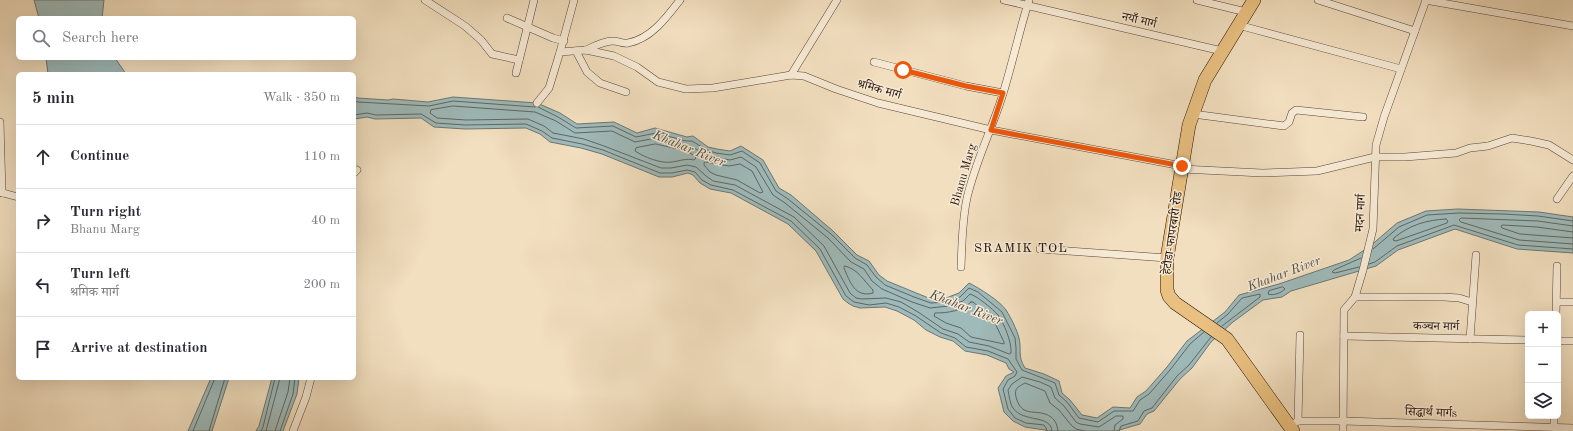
<!DOCTYPE html>
<meta charset="utf-8">
<style>
body{margin:0;font-family:"Old Standard TT","Noto Serif Devanagari",serif;background:#f7f7f7;color:#2b2b33}
.controls{position:absolute;right:12px;bottom:12px;display:grid;overflow:hidden;border-radius:6px;box-shadow:0 4px 16px #0002}
.controls button{width:36px;height:36px;display:grid;place-items:center;padding:0;border:0;border-bottom:1px solid #e1e1e2;background:#fff;color:#2b2b33;font:20px sans-serif}
.stop{position:absolute;width:12px;height:12px;margin:-9px;border:3px solid #ea580c;border-radius:50%;background:#fff}
.stop.end{background:#ea580c;border-color:#fff;box-shadow:0 1px 4px #0008}
.list{margin:0;padding:0;list-style:none}
h2{display:flex;justify-content:space-between;align-items:center;height:52px;margin:0;padding:0 16px;font-size:17px}
h2 small{font-size:13px;font-weight:400;color:#7c7c81}
.list li{display:grid;grid-template-columns:26px 1fr auto;gap:12px;align-items:center;box-sizing:border-box;height:64px;padding:0 16px;border-top:1px solid #e1e1e2}
.list b{display:block;font-size:15px;white-space:nowrap}
.list p{margin:0;font-size:13px;white-space:nowrap;color:#7c7c81}
.list em{font-size:13px;font-style:normal;color:#7c7c81}
.icon{flex:none;width:22px;height:22px;fill:none;stroke:currentColor;stroke-width:2;stroke-linecap:round;stroke-linejoin:round}
.map{position:relative;flex:none;width:1573px;height:431px;overflow:hidden}
.search{position:absolute;background:#fff;box-shadow:0 4px 16px #0002;left:16px;top:16px;width:340px;height:44px;display:flex;align-items:center;gap:10px;box-sizing:border-box;padding:0 14px;border-radius:6px;color:#7c7c81;font-size:15px}
.panel{position:absolute;background:#fff;box-shadow:0 4px 16px #0002;left:16px;top:72px;width:340px;height:308px;border-radius:6px}
.map>svg:first-child{display:block}
.water{fill:#9ebaba;stroke:#6d7672}
.lines{fill:none;stroke-linecap:round;stroke-linejoin:round}
.shore{stroke:#616660;stroke-width:1}
.street-casing{stroke:#584435;stroke-width:8}
.highway-casing{stroke:#241107;stroke-width:14}
.street{stroke:#f7ead5;stroke-width:7}
.highway{stroke:#e9c080;stroke-width:13}
.route{stroke:#ea580c;stroke-width:5}
.labels{text-anchor:middle;dominant-baseline:central;stroke-width:3;stroke-linejoin:round;paint-order:stroke}
.street-label{font-size:12px;fill:#241107;stroke:#f7ead5}
.water-label{font-size:13px;font-style:italic;fill:#4f4c46;stroke:#f7ead5}
.neighbourhood-label{font-size:13px;letter-spacing:1px;fill:#241107;stroke:#f7ead5}
</style>
<div class="map">
<svg width="1573" height="431" viewBox="0 0 1573 431">
<rect width="100%" height="100%" fill="#f2dfbf"/>
<filter id="stains"><feTurbulence type="fractalNoise" baseFrequency=".005" numOctaves="4"/><feColorMatrix values="0 0 0 0 .2 0 0 0 0 .09 0 0 0 0 .02 0 0 0 .5 -.17"/></filter>
<radialGradient id="worn" r=".72"><stop offset=".6" stop-color="#630" stop-opacity="0"/><stop offset="1" stop-color="#630" stop-opacity=".3"/></radialGradient>
<!-- water -->
<g class="water">
<polygon points="34,0 104,0 102,18 39,18"/>
<polygon points="46,58 115,58 126,74 48,74"/>
<path d="M 354,97 L 358,98 L 388,100 L 393,99 L 428,102 L 453,97 L 537,103 L 560,113 L 577,124 L 614,122 L 637,133 L 655,128 L 687,137 L 693,136 L 708,147 L 717,149 L 730,151 L 741,146 L 763,160 L 779,188 L 791,195 L 833,231 L 857,255 L 869,261 L 879,275 L 887,281 L 931,299 L 946,298 L 959,293 L 969,283 C 979,288 1000,301 1006,310 C 1011,318 1017,330 1019,338 C 1022,351 1017,355 1025,368 L 1044,374 L 1059,381 L 1062,393 L 1070,400 L 1082,415 L 1097,418 L 1113,407 L 1130,408 L 1137,397 L 1146,391 L 1167,367 L 1187,341 L 1225,312 L 1239,295 L 1279,284 L 1349,260 L 1369,247 L 1397,223 L 1426,211 L 1458,209 L 1539,212 L 1573,217 L 1573,253 L 1517,249 L 1455,229 L 1398,250 L 1376,266 L 1291,291 L 1282,297 L 1263,300 L 1233,322 L 1211,342 L 1192,368 L 1180,379 L 1154,411 L 1147,414 L 1140,424 L 1116,431 L 1051,431 L 1025,427 L 1013,421 L 1004,412 L 998,388 L 1006,376 L 1014,372 L 1009,369 L 1006,363 L 987,355 L 965,351 L 953,341 L 940,337 L 926,330 L 914,320 L 897,311 L 885,307 L 860,308 L 853,306 L 848,303 L 843,299 L 816,251 L 788,224 L 731,193 L 710,189 L 700,183 L 693,175 L 688,173 L 672,177 L 659,177 L 602,154 L 581,148 L 550,142 L 540,134 L 526,128 L 465,129 L 434,127 L 421,118 L 375,119 L 367,117 L 354,119 Z"/>
<polygon points="211,378 229,378 212,431 188,431"/>
<polygon points="272,378 299,378 297,394 283,431 256,431 259,426"/>
</g>
<g class="lines">
<!-- shore -->
<g class="shore">
<polyline points="354,101 358,102 429,106 453,101 535,107"/>
<path d="M 453,106 L 535,112 L 556,121 L 575,133 L 612,131 L 635,142 L 656,138 L 685,146 L 691,146 L 707,156 L 730,160 L 741,157 L 756,167 L 773,195 L 785,203 L 828,238 L 851,262 L 864,269 L 872,281 L 882,289 L 912,302 L 930,308 L 949,306 L 963,301 L 970,294 C 977,296 993,309 998,315 C 1004,323 1012,343 1011,353 L 1009,354 L 989,346 L 969,342 L 958,334 L 943,329 L 918,312 L 901,302 L 886,298 L 862,299 L 856,298 L 850,293 L 824,246 L 794,217 L 735,185 L 713,181 L 706,176 L 696,167 L 687,165 L 671,168 L 661,168 L 604,146 L 584,139 L 553,133 L 544,126 L 528,119 L 466,120 L 437,118 L 430,113 L 431,110 Z"/>
<polyline points="538,107 558,117 576,128 613,126 636,137 656,133 686,141 692,141 707,150 716,153 730,155 742,151 760,163 776,191 788,199 831,234 855,258 867,265 876,277 885,285 914,297 931,303 947,302 960,297 969,288 978,292 1002,312 1015,338 1016,348 1016,359 1022,370 1055,383 1059,395 1067,402 1079,418 1098,422 1114,411 1133,411 1140,400 1149,394 1170,370 1190,344 1204,332"/>
<polyline points="354,115 367,113 376,115 421,114 436,123 465,125 526,124 542,131 552,138 582,144 603,150 660,173 672,173 687,170 695,172 702,180 711,185 733,190 791,221 820,249 846,296 854,302 869,305 886,303 899,307 916,316 941,333 955,338 966,347 988,351 1008,359 1017,372 1015,376 1008,380 1003,389 1008,409 1015,418 1026,423 1044,425 1046,428 1047,431"/>
<path d="M 656,144 C 666,147 692,150 696,158 L 694,160 C 686,158 680,161 672,162 C 661,164 644,157 635,151 L 636,148 Z"/>
<polygon points="706,162 729,166 740,164 752,171 763,192 760,193 737,180 716,175 710,172 704,165 704,163"/>
<path d="M 1446,219 L 1448,221 L 1447,223 L 1396,241 L 1393,240 L 1394,238 C 1409,225 1427,220 1446,219 Z"/>
<polyline points="1573,226 1538,221 1461,218 1459,220 1461,222 1519,240 1573,244"/>
<polyline points="1573,232 1537,227 1503,225 1501,226 1502,228 1520,234 1573,238"/>
<polyline points="1373,249 1399,227 1427,215 1459,213 1503,214 1538,216 1573,221"/>
<polyline points="1369,264 1375,262 1397,246 1454,225 1518,245 1573,249"/>
<path d="M 845,266 C 858,269 864,281 873,290 L 873,293 C 855,298 850,282 844,268 Z"/>
<polyline points="1359,267 1335,273 1332,272 1334,270 1361,258"/>
<path d="M 1283,287 L 1285,289 C 1281,293 1273,296 1268,294 L 1269,291 Z"/>
<path d="M 971,302 L 973,302 L 993,319 L 1004,342 L 1004,344 L 971,337 L 961,328 L 946,323 L 934,316 L 935,313 C 948,313 962,311 971,302 Z"/>
<polyline points="1217,323 1228,314 1242,298 1260,294 1260,297 1222,326"/>
<polyline points="193,431 215,378"/>
<polyline points="209,431 225,378"/>
<polyline points="261,431 263,427 275,378"/>
<polyline points="266,431 280,378"/>
<polyline points="275,431 288,392 290,378"/>
<polyline points="280,431 293,394 295,378"/>
<path d="M 1052,431 C 1051,414 1023,423 1013,408 C 1010,404 1009,395 1008,390 L 1012,384 L 1022,377 L 1040,382 L 1051,387 L 1055,398 L 1064,406 L 1076,422 L 1080,424 L 1099,427 L 1116,416 L 1123,416 L 1123,419 L 1115,425 L 1114,431"/>
<path d="M 1058,431 C 1057,425 1056,421 1051,417 C 1037,407 1022,420 1016,397 C 1014,388 1018,387 1025,383 L 1045,391 L 1050,403 L 1059,410 L 1071,425 L 1076,429 L 1084,431"/>
<polyline points="1119,431 1121,426 1138,421 1144,411 1152,408 1177,376 1189,365 1211,337"/>
</g>
<!-- street casing -->
<g class="street-casing">
<g id="street">
<polyline points="425,0 465,26 481,40 492,54 519,60"/>
<polyline points="1004,0 1222,51"/>
<polyline points="1197,0 1246,12"/>
<polyline points="1318,0 1415,31"/>
<polyline points="1425,0 1573,26"/>
<polyline points="507,18 553,38 564,41"/>
<polyline points="1238,25 1401,69"/>
<path d="M 586,50 C 594,46 604,41 613,41 C 618,41 623,44 628,43 C 651,39 667,17 680,0"/>
<polyline points="576,51 587,72 600,83 626,92"/>
<polyline points="560,52 574,0"/>
<polyline points="874,62 966,86 1003,93"/>
<polyline points="516,73 534,0"/>
<polyline points="791,75 837,0"/>
<polyline points="537,103 549,88 560,52 586,50 614,56 637,67 658,82 686,89 713,88 791,75 804,76 836,89 878,103 991,130 1182,166"/>
<polyline points="1193,114 1284,126 1289,122 1292,113 1296,110 1363,117"/>
<polyline points="0,122 2,193"/>
<polyline points="1182,169 1262,173 1317,171 1375,157 1405,157 1456,153 1470,148 1488,146 1512,138 1531,141 1549,145 1573,160"/>
<polyline points="354,173 357,170"/>
<polyline points="0,192 18,197"/>
<polyline points="1557,199 1573,176"/>
<polyline points="1040,249 1167,258"/>
<path d="M 961,267 C 962,244 962,221 967,198 C 975,163 991,131 1002,97 C 1012,65 1019,32 1029,0"/>
<polyline points="1355,297 1444,297 1459,298 1472,302"/>
<polyline points="1557,302 1573,302"/>
<polyline points="1556,314 1557,266"/>
<polyline points="1344,336 1528,340"/>
<polyline points="1470,339 1476,255"/>
<polyline points="1558,341 1573,341"/>
<polyline points="1298,421 1300,335"/>
<polyline points="1290,426 1298,421 1343,421 1573,428"/>
<polyline points="1554,427 1554,416"/>
<polyline points="293,431 306,397 311,378"/>
<polyline points="1343,431 1344,310 1355,297 1363,270 1373,229 1376,145 1384,117 1426,0"/>
</g>
</g>
<!-- highway casing -->
<g class="highway-casing">
<polyline id="highway" points="1254,0 1205,80 1189,125 1167,258 1167,290 1169,296 1175,303 1227,339 1293,431"/>
</g>
<!-- street -->
<use href="#street" class="street"/>
<!-- highway -->
<use href="#highway" class="highway"/>
</g>
<g class="lines">
<!-- route -->
<polyline class="route" points="903,70 966,86 1003,93 991,130 1182,166"/>
</g>
<g class="labels">
<!-- street labels -->
<g class="street-label">
<text transform="translate(1139 21) rotate(13)">नयाँ मार्ग</text>
<text transform="translate(879 90) rotate(16)">श्रमिक मार्ग</text>
<text transform="translate(964 175) rotate(-74)">Bhanu Marg</text>
<text transform="translate(1361 213) rotate(-86)">मदन मार्ग</text>
<text transform="translate(1173 233) rotate(-82)">हेटौडा-फापरबारी रोड</text>
<text transform="translate(1436 327) rotate(1)">कञ्चन मार्ग</text>
<text transform="translate(1431 413) rotate(2)">सिद्धार्थ मार्गs</text>
</g>
<!-- water labels -->
<g class="water-label">
<text transform="translate(689 149) rotate(22)">Khahar River</text>
<text transform="translate(1284 274) rotate(-21)">Khahar River</text>
<text transform="translate(966 308) rotate(21)">Khahar River</text>
</g>
<!-- neighbourhood labels -->
<g class="neighbourhood-label">
<text x="1021" y="248">SRAMIK TOL</text>
</g>
</g>
<rect width="100%" height="100%" filter="url(#stains)"/>
<rect width="100%" height="100%" fill="url(#worn)"/>
</svg>
<div class="controls">
<button>+</button>
<button>−</button>
<button><svg class="icon" aria-label="layers" viewBox="0 0 24 24"><path d="M12 4l9 5-9 5-9-5zM3 14l9 5 9-5"/></svg></button>
</div>
<div class="stop" style="left:903px;top:70px"></div>
<div class="stop end" style="left:1182px;top:166px"></div>
<div class="search"><svg class="icon" aria-label="search" viewBox="0 0 24 24"><circle cx="10" cy="10" r="6"/><path d="M15 15l6 6"/></svg>Search here</div>
<section class="panel">
<h2>5 min<small>Walk · 350 m</small></h2>
<ul class="list">
<li><svg class="icon" aria-label="ahead" viewBox="0 0 24 24"><path d="M12 20V5M6 11l6-6 6 6"/></svg><div><b>Continue</b></div><em>110 m</em></li>
<li><svg class="icon" aria-label="right" viewBox="0 0 24 24"><path d="M7 20v-9h11M14 6l5 5-5 5"/></svg><div><b>Turn right</b><p>Bhanu Marg</p></div><em>40 m</em></li>
<li><svg class="icon" aria-label="left" viewBox="0 0 24 24"><path d="M17 20v-9H6M10 6l-5 5 5 5"/></svg><div><b>Turn left</b><p>श्रमिक मार्ग</p></div><em>200 m</em></li>
<li><svg class="icon" aria-label="arrive" viewBox="0 0 24 24"><path d="M6 21V4h12l-3 4 3 4H6"/></svg><div><b>Arrive at destination</b></div></li>
</ul>
</section>
</div>
